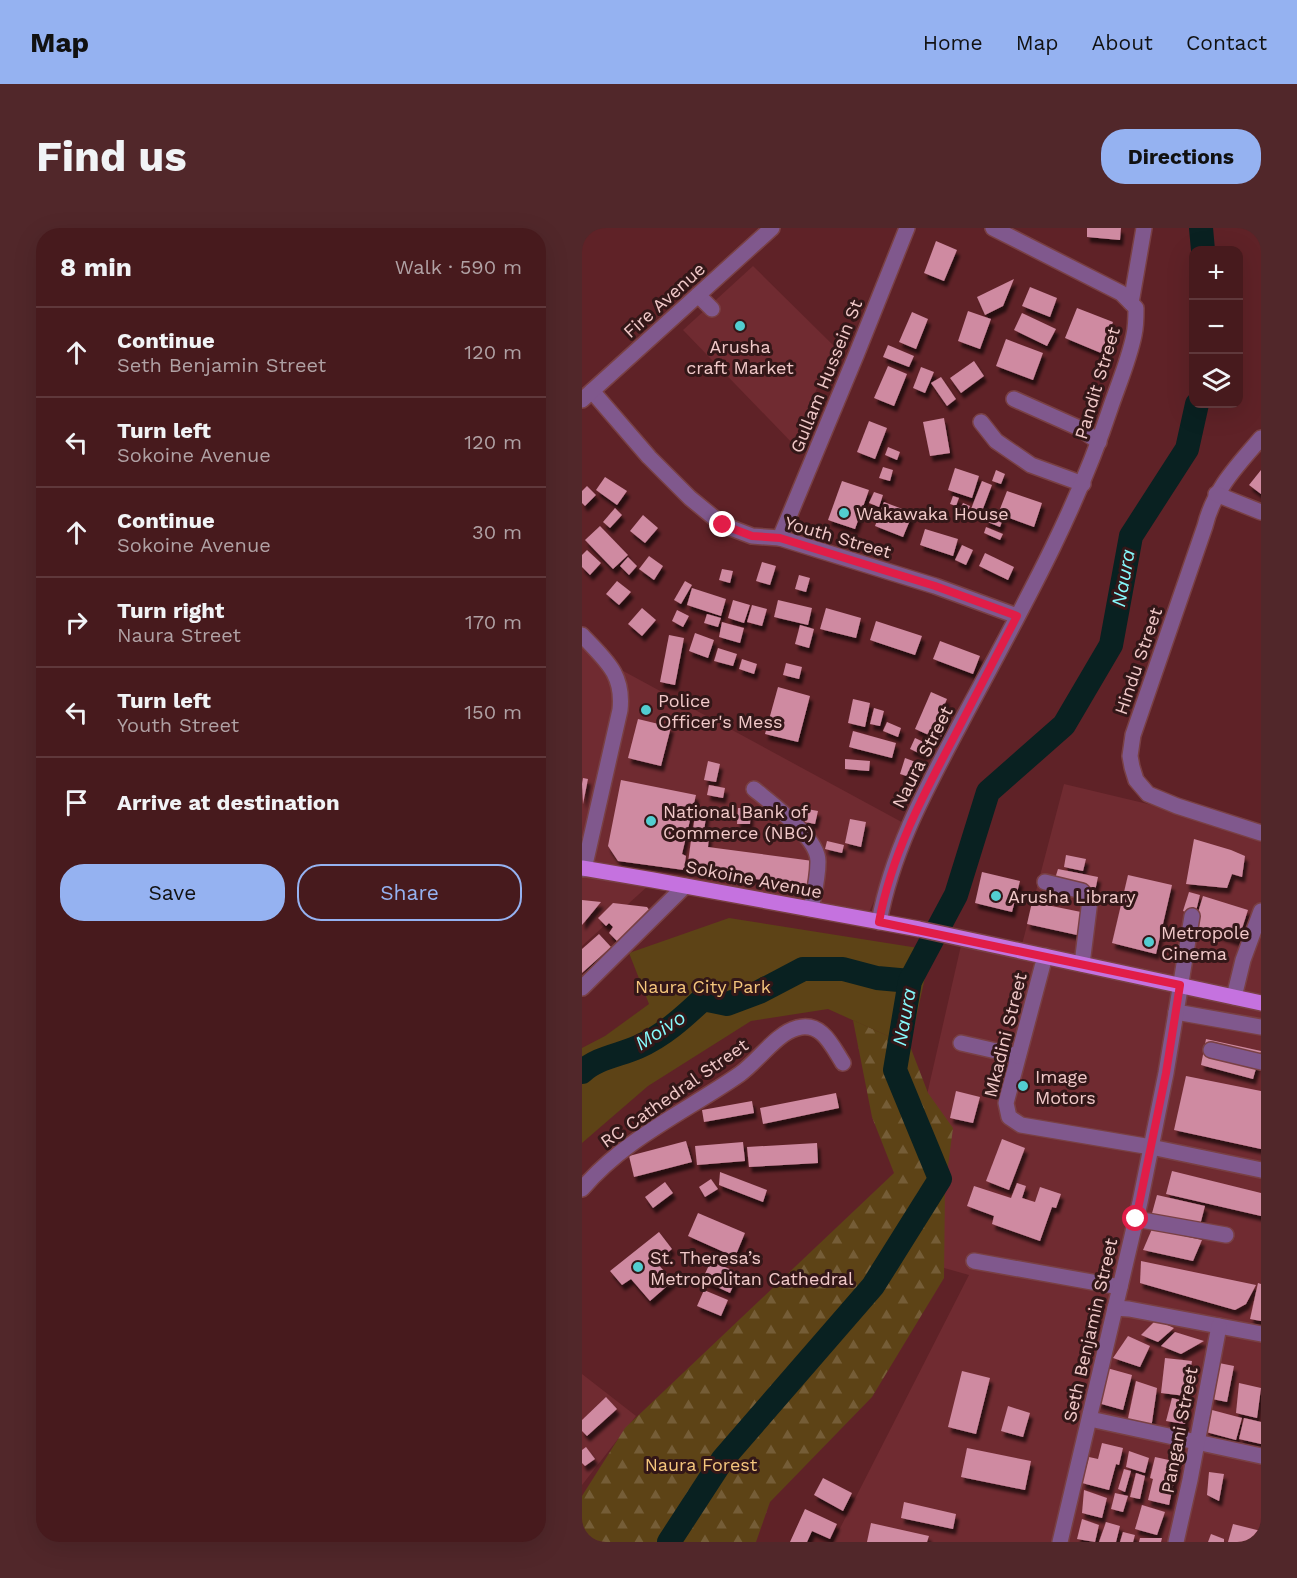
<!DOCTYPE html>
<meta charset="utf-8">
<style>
body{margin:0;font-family:"Work Sans",sans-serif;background:#51272a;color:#f1f3f6}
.controls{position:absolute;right:18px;top:18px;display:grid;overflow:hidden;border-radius:12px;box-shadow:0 6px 24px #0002}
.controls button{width:54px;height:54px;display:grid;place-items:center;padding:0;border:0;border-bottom:2px solid #5f383b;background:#471a1d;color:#f1f3f6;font:30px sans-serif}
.stop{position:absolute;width:18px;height:18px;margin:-14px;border:4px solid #e11d48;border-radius:50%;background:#fff}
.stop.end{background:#e11d48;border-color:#fff;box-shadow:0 2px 6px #0008}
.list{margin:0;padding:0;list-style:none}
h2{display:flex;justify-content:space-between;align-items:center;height:78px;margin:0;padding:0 24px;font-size:26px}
h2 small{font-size:20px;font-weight:400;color:#b0a1a4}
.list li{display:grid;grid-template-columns:39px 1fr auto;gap:18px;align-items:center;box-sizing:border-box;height:90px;padding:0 24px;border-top:2px solid #5f383b}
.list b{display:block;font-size:22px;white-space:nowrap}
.list p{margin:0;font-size:20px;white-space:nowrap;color:#b0a1a4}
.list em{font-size:20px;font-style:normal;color:#b0a1a4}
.actions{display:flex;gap:12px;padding:18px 24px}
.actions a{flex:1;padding:14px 0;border:2px solid #95b2f1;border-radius:24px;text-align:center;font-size:21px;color:#95b2f1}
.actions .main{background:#95b2f1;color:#111}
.icon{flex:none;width:33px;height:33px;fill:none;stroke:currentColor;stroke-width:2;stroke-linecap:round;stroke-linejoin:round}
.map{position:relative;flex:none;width:679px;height:1314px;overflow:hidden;border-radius:24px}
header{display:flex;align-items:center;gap:36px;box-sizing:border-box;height:84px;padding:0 30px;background:#95b2f1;color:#111}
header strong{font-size:28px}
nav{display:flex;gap:33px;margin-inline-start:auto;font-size:21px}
.intro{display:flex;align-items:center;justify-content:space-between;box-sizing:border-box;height:144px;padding:0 36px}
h1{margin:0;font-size:42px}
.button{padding:15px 27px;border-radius:24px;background:#95b2f1;color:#111;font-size:21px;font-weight:700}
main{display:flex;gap:36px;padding:0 36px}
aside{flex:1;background:#471a1d;border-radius:24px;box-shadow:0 6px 24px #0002}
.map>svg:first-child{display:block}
.built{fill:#702b31}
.forest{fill:url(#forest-firs)}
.park{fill:#5d4316}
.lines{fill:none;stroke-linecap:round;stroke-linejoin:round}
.river{stroke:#092121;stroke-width:24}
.building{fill:#cf8aa1;filter:url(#shadow)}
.minor-casing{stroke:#794044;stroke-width:18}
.major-casing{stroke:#794044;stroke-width:18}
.minor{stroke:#80588d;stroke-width:15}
.major{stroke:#c572df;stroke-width:15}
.route{stroke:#e11d48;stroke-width:8}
.poi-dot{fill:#52cdd0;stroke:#331718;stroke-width:2}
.labels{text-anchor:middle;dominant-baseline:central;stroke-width:6;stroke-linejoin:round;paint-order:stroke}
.street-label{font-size:18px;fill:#f1c9c9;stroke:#331718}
.poi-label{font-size:18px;fill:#f1c9c9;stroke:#331718;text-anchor:start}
.park-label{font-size:18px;fill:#f5c67d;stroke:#331718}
.water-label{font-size:20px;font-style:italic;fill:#86fafd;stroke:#331718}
</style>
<header>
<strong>Map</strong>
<nav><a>Home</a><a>Map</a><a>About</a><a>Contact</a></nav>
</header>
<div class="intro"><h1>Find us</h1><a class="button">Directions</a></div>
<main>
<aside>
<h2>8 min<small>Walk · 590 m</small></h2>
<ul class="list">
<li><svg class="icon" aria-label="ahead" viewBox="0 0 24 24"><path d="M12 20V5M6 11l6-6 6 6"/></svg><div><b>Continue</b><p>Seth Benjamin Street</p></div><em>120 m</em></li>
<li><svg class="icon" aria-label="left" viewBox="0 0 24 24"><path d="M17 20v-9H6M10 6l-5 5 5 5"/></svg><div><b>Turn left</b><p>Sokoine Avenue</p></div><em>120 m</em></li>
<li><svg class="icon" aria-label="ahead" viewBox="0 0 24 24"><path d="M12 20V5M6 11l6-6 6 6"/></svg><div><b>Continue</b><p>Sokoine Avenue</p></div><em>30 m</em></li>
<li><svg class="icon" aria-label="right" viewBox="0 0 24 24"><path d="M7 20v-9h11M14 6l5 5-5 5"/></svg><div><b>Turn right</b><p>Naura Street</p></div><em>170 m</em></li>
<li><svg class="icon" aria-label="left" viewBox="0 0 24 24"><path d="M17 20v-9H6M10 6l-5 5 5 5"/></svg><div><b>Turn left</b><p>Youth Street</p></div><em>150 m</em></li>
<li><svg class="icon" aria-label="arrive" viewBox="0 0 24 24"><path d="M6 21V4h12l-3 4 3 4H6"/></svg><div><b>Arrive at destination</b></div></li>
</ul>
<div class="actions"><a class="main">Save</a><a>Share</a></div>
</aside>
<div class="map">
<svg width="679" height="1314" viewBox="0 0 679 1314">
<defs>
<pattern id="forest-firs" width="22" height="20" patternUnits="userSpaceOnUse" patternTransform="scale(1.5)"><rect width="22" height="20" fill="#5d4316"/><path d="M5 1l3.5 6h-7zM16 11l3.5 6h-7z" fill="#755d37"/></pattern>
<filter id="shadow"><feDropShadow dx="3" dy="5.5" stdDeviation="1.5" flood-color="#0009"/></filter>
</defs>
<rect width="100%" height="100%" fill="#5f2227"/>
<!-- built -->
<g class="built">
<polygon points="171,38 252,118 212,217 101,102"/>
<polygon points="0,405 32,438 327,598 282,695 67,657 0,718"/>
<polygon points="482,556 679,603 679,1314 251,1314 387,1047 309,1025 380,713 438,724"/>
<polygon points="0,1146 54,1188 0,1257"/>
</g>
<!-- forest -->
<polygon class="forest" points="271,792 328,818 346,865 371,900 363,961 362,1050 290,1169 188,1274 174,1314 0,1314 0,1268 43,1200 312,945 290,889"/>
<!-- park -->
<polygon class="park" points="147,690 349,722 328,818 246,781 169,793 66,858 0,915 0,820 23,808 67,776 47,725"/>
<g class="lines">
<!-- river -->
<g class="river">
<polyline points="619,0 621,22"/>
<path d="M 0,844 C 14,830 38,827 56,819 C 81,808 101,790 121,771 L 145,776 L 177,764 L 221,741 L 261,741 L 295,750 L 328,753"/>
<polyline points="87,1314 141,1231 291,1058 358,951 313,842 328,753 374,667 406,564 482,497 529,417 549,308 605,221 615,176"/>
</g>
</g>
<!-- building -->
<g class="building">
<polygon points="505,0 539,0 538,12 505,9"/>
<polygon points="354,13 375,22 362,53 342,45"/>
<polygon points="432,51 421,78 403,87 395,69"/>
<polygon points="448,59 475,70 468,89 440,78"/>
<polygon points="495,80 531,94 519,125 483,110"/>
<polygon points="386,83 409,91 398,121 376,113"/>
<polygon points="330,84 346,91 334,121 317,114"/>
<polygon points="440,85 474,101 465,118 432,102"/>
<polygon points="424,111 461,125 451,152 414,138"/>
<polygon points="306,117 332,128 327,139 301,129"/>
<polygon points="392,133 402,148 379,165 368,150"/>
<polygon points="306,138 325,146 312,178 292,170"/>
<polygon points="339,139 352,144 343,165 331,160"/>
<polygon points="359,149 374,171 365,178 349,155"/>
<polygon points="362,190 368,225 348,228 341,194"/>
<polygon points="287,193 305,200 293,231 275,224"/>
<polygon points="306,219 318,224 315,232 303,227"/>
<polygon points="301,239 311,242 308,253 297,250"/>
<polygon points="373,240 397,248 390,270 366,262"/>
<polygon points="414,242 423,246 419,256 410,253"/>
<polygon points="679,242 679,266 667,257"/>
<polygon points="23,249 45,263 35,277 14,262"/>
<polygon points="260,253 287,262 273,301 246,292"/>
<polygon points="400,253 410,257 399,286 389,281"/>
<polygon points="5,258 14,267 3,278 0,275 0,263"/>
<polygon points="425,263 460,275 452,299 416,286"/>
<polygon points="292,264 301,267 297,279 287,275"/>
<polygon points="371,268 377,270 374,278 368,276"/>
<polygon points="302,274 331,285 321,309 293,298"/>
<polygon points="381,275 388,278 385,285 378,282"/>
<polygon points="33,280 40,287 28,300 21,294"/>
<polygon points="407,285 421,291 418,299 403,293"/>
<polygon points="61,287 76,300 63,315 48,303"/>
<polygon points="18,298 46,327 31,341 3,312"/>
<polygon points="404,299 421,306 418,312 402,305"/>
<polygon points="343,301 376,311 371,328 338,317"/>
<polygon points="380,317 391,322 384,337 373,332"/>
<polygon points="5,322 19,335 8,347 0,339 0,327"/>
<polygon points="403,325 432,339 426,352 397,338"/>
<polygon points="67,328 81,338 72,352 57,341"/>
<polygon points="46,329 55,338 47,347 38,338"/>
<polygon points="180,334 194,338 188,357 174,353"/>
<polygon points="140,341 151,343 148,355 137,352"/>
<polygon points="217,347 228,350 224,364 213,361"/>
<polygon points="35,353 49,364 37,377 24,366"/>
<polygon points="103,353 110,357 99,376 92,372"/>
<polygon points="110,360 144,371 139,388 105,377"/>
<polygon points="151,372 168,377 162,395 146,390"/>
<polygon points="196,372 230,380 226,397 192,389"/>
<polygon points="170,377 185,381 180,398 165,394"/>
<polygon points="60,380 74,392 60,408 46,396"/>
<polygon points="244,380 279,390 274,410 238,401"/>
<polygon points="95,382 107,388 101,399 90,393"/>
<polygon points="125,386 139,390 136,399 122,395"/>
<polygon points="294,393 340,408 333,427 288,412"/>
<polygon points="140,394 162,400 158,415 137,409"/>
<polygon points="218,397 232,401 227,420 213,416"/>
<polygon points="113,405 132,412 126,430 107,423"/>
<polygon points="87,407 102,410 93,457 78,454"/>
<polygon points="358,413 398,428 391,446 351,431"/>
<polygon points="136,420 155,426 151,438 132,433"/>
<polygon points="160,431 175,436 172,446 157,441"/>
<polygon points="204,435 220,439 217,451 201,447"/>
<polygon points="196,459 228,468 216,514 183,506"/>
<polygon points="349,464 365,471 349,508 333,501"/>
<polygon points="271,471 288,475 283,499 266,495"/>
<polygon points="292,480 302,483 298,498 288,496"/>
<polygon points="361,490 366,493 358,511 353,508"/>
<polygon points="56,491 89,499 79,538 46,530"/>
<polygon points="305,494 319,500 316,509 301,503"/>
<polygon points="271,503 314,515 310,530 267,519"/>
<polygon points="333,510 346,516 341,527 328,521"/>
<polygon points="323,530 339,536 334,551 318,546"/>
<polygon points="263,531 288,533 287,543 263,541"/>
<polygon points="126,533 138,536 134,554 122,552"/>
<polygon points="1,550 6,551 1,576 0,556"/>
<polygon points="39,552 114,567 100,626 104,628 102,642 36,633 26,618"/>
<polygon points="127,557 143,560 141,570 125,567"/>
<polygon points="156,580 169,580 168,596 155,596"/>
<polygon points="114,581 125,582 122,603 111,601"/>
<polygon points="225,581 236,583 233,596 222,594"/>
<polygon points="268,591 284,594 279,619 263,615"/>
<polygon points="110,605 127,608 126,619 231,633 227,658 105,642"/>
<polygon points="612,611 649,622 663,628 660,649 650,646 645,660 604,656"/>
<polygon points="245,613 262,617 260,625 243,621"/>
<polygon points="484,627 504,631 501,643 482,639"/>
<polygon points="476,641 516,649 513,663 472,654"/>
<polygon points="400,644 438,653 430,684 393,675"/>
<polygon points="546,647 590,657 574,726 530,715"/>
<polygon points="607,664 618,667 613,687 601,683"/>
<polygon points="621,668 666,682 656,713 612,698"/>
<polygon points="0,672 19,674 0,697"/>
<polygon points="450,674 499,684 495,707 445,696"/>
<polygon points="31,675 65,679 68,683 36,714 27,705 31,699 27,695 24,698 16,690"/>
<polygon points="17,706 29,719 0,745 0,721"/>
<polygon points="624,811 679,823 671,851 619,837"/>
<polygon points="604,848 679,863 679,921 592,902"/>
<polygon points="374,863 398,869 391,895 368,890"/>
<polygon points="254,865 257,880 181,896 178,880"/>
<polygon points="170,873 172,885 122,894 120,882"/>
<polygon points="420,911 443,920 427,962 404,953"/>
<polygon points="104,913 110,934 52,949 47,928"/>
<polygon points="161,914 163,933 115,937 113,918"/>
<polygon points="235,915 236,935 167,939 165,919"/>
<polygon points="590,943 679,965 679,988 584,966"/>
<polygon points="138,944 185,962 181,974 137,957"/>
<polygon points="129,951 136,961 123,969 117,959"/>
<polygon points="83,954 91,965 71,980 63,969"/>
<polygon points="435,955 444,958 440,970 453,974 458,959 479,966 474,980 470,979 458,1013 410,996 412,988 385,978 392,958 429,970"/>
<polygon points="575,967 623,978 617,1001 569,989"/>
<polygon points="116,985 163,1005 153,1029 106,1008"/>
<polygon points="570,1001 620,1012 611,1033 561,1022"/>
<polygon points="77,1004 90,1021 74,1034 91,1053 68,1073 49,1051 40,1057 28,1043"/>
<polygon points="129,1033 157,1045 148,1065 120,1052"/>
<polygon points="559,1033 674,1057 664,1076 653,1082 558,1055"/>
<polygon points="676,1055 679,1056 679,1093 668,1091"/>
<polygon points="122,1062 146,1072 139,1088 115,1078"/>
<polygon points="574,1092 592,1100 576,1114 559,1107"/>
<polygon points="593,1104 622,1113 599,1126 579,1118"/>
<polygon points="546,1108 568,1118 558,1139 531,1130"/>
<polygon points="583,1130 610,1133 604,1168 579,1165"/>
<polygon points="637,1135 652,1138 645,1174 630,1171"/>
<polygon points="525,1140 550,1147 541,1182 516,1175"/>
<polygon points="380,1143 408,1150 394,1206 366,1199"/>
<polygon points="554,1153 575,1160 569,1201 545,1195"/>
<polygon points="657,1155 679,1160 675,1190 654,1185"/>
<polygon points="24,1169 35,1181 5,1208 0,1203 0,1192"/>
<polygon points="590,1170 606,1174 603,1196 584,1193"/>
<polygon points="426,1178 448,1185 441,1209 419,1203"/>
<polygon points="630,1182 660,1190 654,1212 624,1204"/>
<polygon points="662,1190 679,1194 679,1216 657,1211"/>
<polygon points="520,1215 541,1220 537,1237 534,1236 527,1262 500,1255 507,1229 516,1231"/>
<polygon points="4,1219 13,1231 3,1238 0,1235 0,1222"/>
<polygon points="385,1220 449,1233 443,1262 379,1249"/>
<polygon points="547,1223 567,1230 563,1245 544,1239"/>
<polygon points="573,1229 596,1234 587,1277 566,1272 571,1251 568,1250"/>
<polygon points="542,1241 549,1243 543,1264 536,1261"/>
<polygon points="627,1244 642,1246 637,1273 625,1267"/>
<polygon points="554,1245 563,1248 558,1271 548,1269"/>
<polygon points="241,1250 270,1265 261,1283 232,1267"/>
<polygon points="502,1262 525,1270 520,1290 500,1285"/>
<polygon points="533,1265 546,1268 541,1284 529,1281"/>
<polygon points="322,1274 374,1286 371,1301 319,1290"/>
<polygon points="560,1277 583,1284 575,1307 553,1301"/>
<polygon points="223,1281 255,1296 248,1311 230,1303 225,1314 208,1314"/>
<polygon points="500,1291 517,1297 513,1314 495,1311"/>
<polygon points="524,1294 538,1298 534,1314 517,1314"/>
<polygon points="289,1295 347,1308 345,1314 285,1314"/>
<polygon points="651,1296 679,1303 679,1314 646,1314"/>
<polygon points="541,1304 553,1307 551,1314 538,1314"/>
<polygon points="629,1306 642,1311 642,1314 626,1314"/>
<polygon points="558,1310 580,1310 579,1314 557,1314"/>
</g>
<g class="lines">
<!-- minor casing -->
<g class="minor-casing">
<g id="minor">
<polyline points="116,67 130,81"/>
<polyline points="549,75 562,0"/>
<polyline points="10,163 67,229 108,270 141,297 170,308 198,310 353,358 435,388"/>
<polyline points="432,171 497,200 517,214"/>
<polyline points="0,172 190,0"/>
<polyline points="399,194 414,213 449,237 501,256"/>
<path d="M 679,210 C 655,238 632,261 623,298 L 551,507 L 548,528 L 550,539 L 554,552 L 566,566 L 595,578 L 679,605"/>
<polyline points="634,266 679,284"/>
<polyline points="198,310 275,125 325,0"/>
<path d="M 0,407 C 23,432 42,445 38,482 L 2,641"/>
<path d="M 172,561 C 190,576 237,610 236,634 C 236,650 232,666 229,681"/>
<polyline points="463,654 500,663 508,672 500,736"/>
<path d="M 297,694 C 311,618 349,552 384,485 C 437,386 493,287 528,181 C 536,157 547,132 552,107 C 554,98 554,89 554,80 L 539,65 L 411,0"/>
<polyline points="463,728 424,875 427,889 439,897 569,919 679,942"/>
<polyline points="0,760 103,658"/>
<polyline points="652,769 661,732 679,683"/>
<polyline points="594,784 679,799"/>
<polyline points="379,815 436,828"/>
<polyline points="629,822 679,834"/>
<path d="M 0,961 C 43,910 105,883 158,846 C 176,833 195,805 215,800 C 240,793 250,818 261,835"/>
<polyline points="554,991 644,1007"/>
<polyline points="392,1033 538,1059"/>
<polyline points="533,1080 547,1081 679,1106"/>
<polyline points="508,1191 679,1228"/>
<polyline points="478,1314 558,974 584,845 610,688"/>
<polyline points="594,1314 608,1252 637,1098"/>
</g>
</g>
<!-- major casing -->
<g class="major-casing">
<polyline id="major" points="0,640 71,652 337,701 679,775"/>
</g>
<!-- minor -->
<use href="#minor" class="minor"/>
<!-- major -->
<use href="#major" class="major"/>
</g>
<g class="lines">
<!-- route -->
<path class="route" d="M 141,297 L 170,308 L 198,310 L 353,358 L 435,388 C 414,429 392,470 371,511 C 340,569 309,628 297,694 L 598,757 L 584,845 L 554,991"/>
</g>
<!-- markers -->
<g class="poi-dot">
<circle cx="158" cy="98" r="6"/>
<circle cx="262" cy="285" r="6"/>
<circle cx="64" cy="482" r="6"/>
<circle cx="69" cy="593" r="6"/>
<circle cx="414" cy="668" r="6"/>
<circle cx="567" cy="714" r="6"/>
<circle cx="441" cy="858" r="6"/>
<circle cx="56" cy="1039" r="6"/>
</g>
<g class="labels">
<!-- street labels -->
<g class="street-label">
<text transform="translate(82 72) rotate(-42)">Fire Avenue</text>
<text transform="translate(244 148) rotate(-68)">Gullam Hussein St</text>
<text transform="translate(515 155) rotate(-73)">Pandit Street</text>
<text transform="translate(256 309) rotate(16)">Youth Street</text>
<text transform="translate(556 433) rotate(-71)">Hindu Street</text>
<text transform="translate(340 529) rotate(-63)">Naura Street</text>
<text transform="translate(172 651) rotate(11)">Sokoine Avenue</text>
<text transform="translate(423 807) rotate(-76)">Mkadini Street</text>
<text transform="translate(92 865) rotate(-35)">RC Cathedral Street</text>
<text transform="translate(508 1102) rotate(-77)">Seth Benjamin Street</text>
<text transform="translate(597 1202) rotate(-79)">Pangani Street</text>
</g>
<!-- poi labels -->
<g class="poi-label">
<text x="158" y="118" text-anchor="middle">Arusha<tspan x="158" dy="21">craft Market</tspan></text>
<text x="274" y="285">Wakawaka House</text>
<text x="76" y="472">Police<tspan x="76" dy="21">Officer's Mess</tspan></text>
<text x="81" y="583">National Bank of<tspan x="81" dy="21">Commerce (NBC)</tspan></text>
<text x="426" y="668">Arusha Library</text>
<text x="579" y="704">Metropole<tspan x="579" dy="21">Cinema</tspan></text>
<text x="453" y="848">Image<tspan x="453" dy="21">Motors</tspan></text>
<text x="68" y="1029">St. Theresa’s<tspan x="68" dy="21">Metropolitan Cathedral</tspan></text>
</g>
<!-- park labels -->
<g class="park-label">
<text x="121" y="758">Naura City Park</text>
<text x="119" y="1236">Naura Forest</text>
</g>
<!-- water labels -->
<g class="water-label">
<text transform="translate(541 350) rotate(-80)">Naura</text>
<text transform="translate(322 789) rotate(-80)">Naura</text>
<text transform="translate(78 802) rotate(-33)">Moivo</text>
</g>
</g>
</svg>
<div class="controls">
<button>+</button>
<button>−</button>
<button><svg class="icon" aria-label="layers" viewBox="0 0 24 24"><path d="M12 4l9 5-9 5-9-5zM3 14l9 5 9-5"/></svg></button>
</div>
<div class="stop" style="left:554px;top:991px"></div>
<div class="stop end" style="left:141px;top:297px"></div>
</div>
</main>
